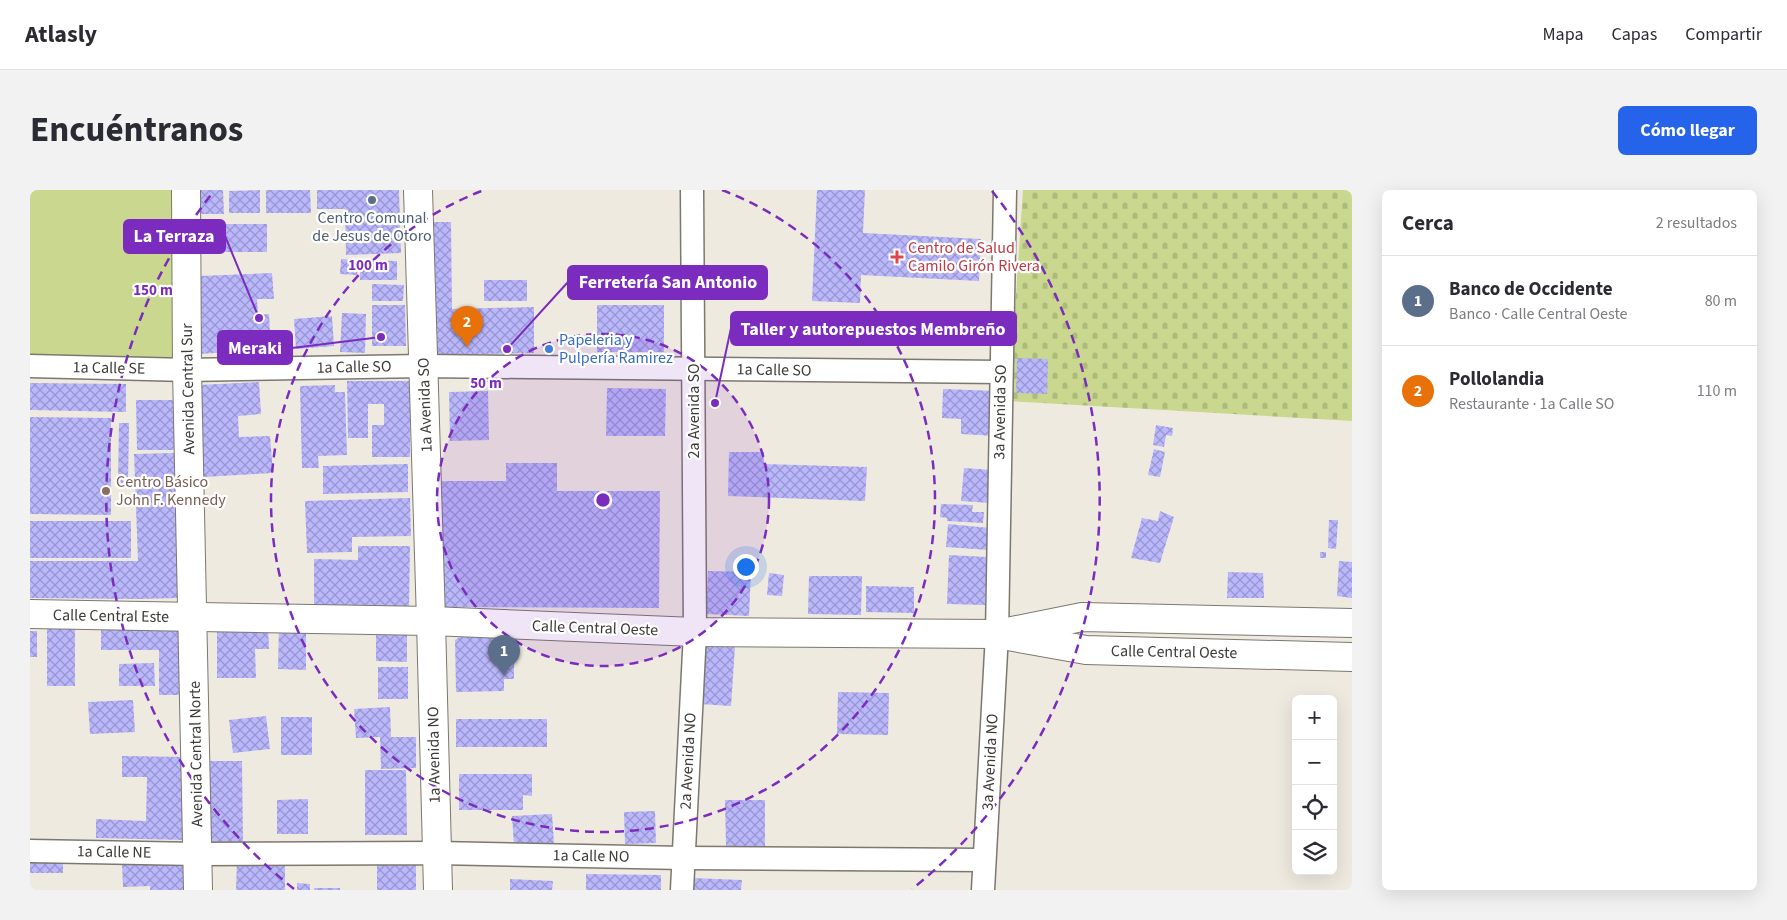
<!DOCTYPE html>
<html lang="es">
<meta charset="utf-8">
<style>
body{margin:0;font-family:"Source Sans 3",sans-serif;background:#f2f2f3;color:#2b2b33}
.controls{position:absolute;right:15px;bottom:15px;display:grid;overflow:hidden;border-radius:8px;box-shadow:0 5px 20px #0002}
.controls button{width:45px;height:45px;display:grid;place-items:center;padding:0;border:0;border-bottom:1px solid #e1e1e2;background:#fff;color:#2b2b33;font:25px sans-serif}
.you{position:absolute;left:715px;top:376px;width:18px;height:18px;margin:-12px;border:4px solid #fff;border-radius:50%;background:#1a73e8;box-shadow:0 0 0 8px #1a73e833}
.badge{display:grid;place-items:center;width:32px;height:32px;border-radius:50%;background:#2563eb;color:#fff;font-size:16px;font-weight:700}
.pin{position:absolute;translate:-50% -41px;filter:drop-shadow(0 1px 2px #0008)}
.pin::after{content:'';position:absolute;top:26px;width:18px;height:15px;background:inherit;clip-path:polygon(0 0,100% 0,50% 100%)}
.list{margin:0;padding:0;list-style:none}
h2{display:flex;justify-content:space-between;align-items:center;height:65px;margin:0;padding:0 20px;font-size:21px}
h2 small{font-size:16px;font-weight:400;color:#7c7c81}
.list li{display:grid;grid-template-columns:32px 1fr auto;gap:15px;align-items:center;box-sizing:border-box;height:90px;padding:0 20px;border-top:1px solid #e1e1e2}
.list b{display:block;font-size:19px;white-space:nowrap}
.list p{margin:0;font-size:16px;white-space:nowrap;color:#7c7c81}
.list em{font-size:16px;font-style:normal;color:#7c7c81}
.icon{flex:none;width:28px;height:28px;fill:none;stroke:currentColor;stroke-width:2;stroke-linecap:round;stroke-linejoin:round}
.map{position:relative;flex:none;width:1322px;height:700px;overflow:hidden;border-radius:8px}
header{display:flex;align-items:center;gap:30px;box-sizing:border-box;height:70px;padding:0 25px;background:#fff;border-bottom:1px solid #e1e1e2}
header strong{font-size:24px}
nav{display:flex;gap:28px;margin-inline-start:auto;font-size:18px}
.intro{display:flex;align-items:center;justify-content:space-between;box-sizing:border-box;height:120px;padding:0 30px}
h1{margin:0;font-size:35px}
.button{padding:12px 22px;border-radius:8px;background:#2563eb;color:#fff;font-size:18px;font-weight:700}
main{display:flex;gap:30px;padding:0 30px}
aside{flex:1;background:#fff;border-radius:8px;box-shadow:0 5px 20px #0002}
.map>svg:first-child{display:block}
.cemetery{fill:url(#cemetery-stones)}
.park{fill:#c9d88e}
.building{fill:url(#building-cross-hatch)}
.lines{fill:none;stroke-linecap:round;stroke-linejoin:round}
.street-casing{stroke:#7c786f;stroke-width:25}
.secondary-casing{stroke:#7c786f;stroke-width:30}
.street{stroke:#fff;stroke-width:22}
.secondary{stroke:#fff;stroke-width:28}
.ring{fill:none;stroke:#7b2cbf;stroke-width:2.5;stroke-dasharray:9 6}
.service-dot{fill:#5c6f8a;stroke:#fff;stroke-width:2}
.health-dot{fill:#e0444e;stroke:#fff;stroke-width:2}
.shop-dot{fill:#3f7fe0;stroke:#fff;stroke-width:2}
.education-dot{fill:#8d6e63;stroke:#fff;stroke-width:2}
.labels{text-anchor:middle;dominant-baseline:central;stroke-width:4.5;stroke-linejoin:round;paint-order:stroke}
.service-label{font-size:16px;fill:#4e5e75;stroke:#fff}
.health-label{font-size:16px;fill:#be3a42;stroke:#fff;text-anchor:start}
.shop-label{font-size:16px;fill:#366cbe;stroke:#fff;text-anchor:start}
.street-label{font-size:16px;fill:#3d3b37;stroke:#fff}
.education-label{font-size:16px;fill:#785e54;stroke:#fff;text-anchor:start}
.centre{fill:#7b2cbf;stroke:#fff;stroke-width:2.5}
.ring-label{font-size:15px;text-anchor:middle;font-weight:bold;fill:#7b2cbf;stroke:#fff;stroke-width:4.5;stroke-linejoin:round;paint-order:stroke}
.leader{fill:none;stroke:#7b2cbf;stroke-width:2}
.callout-dot{fill:#7b2cbf;stroke:#fff;stroke-width:2}
.callout{fill:#7b2cbf;stroke:#7b2cbf;stroke-width:2}
.callout-label{font-size:18px;text-anchor:middle;font-weight:bold;fill:#fff}
</style>
<header>
<strong>Atlasly</strong>
<nav><a>Mapa</a><a>Capas</a><a>Compartir</a></nav>
</header>
<div class="intro"><h1>Encuéntranos</h1><a class="button">Cómo llegar</a></div>
<main>
<div class="map">
<svg width="1322" height="700" viewBox="0 0 1322 700">
<defs>
<pattern id="cemetery-stones" width="16" height="16" patternUnits="userSpaceOnUse" patternTransform="scale(1.25)"><rect width="16" height="16" fill="#c9d88e"/><path d="M2 7V4a2 2 0 0 1 4 0v3zM10 15v-3a2 2 0 0 1 4 0v3z" fill="#aeba7b"/></pattern>
<pattern id="building-cross-hatch" width="8" height="8" patternUnits="userSpaceOnUse" patternTransform="scale(1.25)"><rect width="8" height="8" fill="#bab7fd"/><path d="M0 0l8 8M0 8l8-8" fill="none" stroke="#9896ce"/></pattern>
</defs>
<rect width="100%" height="100%" fill="#efeae0"/>
<!-- cemetery -->
<polygon class="cemetery" points="993,0 1322,0 1322,231 979,211"/>
<!-- park -->
<polygon class="park" points="0,0 150,0 150,175 0,171"/>
<!-- building -->
<g class="building">
<polygon points="165,0 193,0 194,24 165,24"/>
<polygon points="230,0 230,23 199,23 199,1"/>
<polygon points="236,0 280,0 281,23 236,23"/>
<polygon points="287,0 369,0 371,63 316,65 315,19 287,19"/>
<polygon points="787,0 835,0 833,43 951,49 949,91 831,85 830,113 782,111"/>
<polygon points="398,32 421,32 422,119 504,117 504,163 401,165"/>
<rect x="183" y="34" width="54" height="28"/>
<polygon points="311,69 328,70 327,85 310,84"/>
<polygon points="330,70 367,71 367,90 330,90"/>
<polygon points="242,83 244,109 227,109 228,125 239,124 241,160 166,164 164,134 172,134 169,86"/>
<rect x="454" y="90" width="43" height="21"/>
<polygon points="342,94 374,95 373,111 342,111"/>
<polygon points="342,115 375,115 376,156 342,156"/>
<rect x="567" y="115" width="67" height="47"/>
<polygon points="312,123 336,124 335,163 310,162"/>
<polygon points="302,126 304,156 266,159 264,129"/>
<polygon points="987,168 1018,169 1017,204 986,203"/>
<polygon points="317,191 380,191 380,267 342,267 342,235 354,235 354,214 338,214 338,248 318,248"/>
<polygon points="229,192 231,224 208,226 209,247 240,246 243,283 174,287 168,195"/>
<polygon points="0,193 96,194 96,222 0,220"/>
<polygon points="305,195 305,202 315,202 317,265 288,266 289,278 272,278 270,196"/>
<polygon points="577,198 636,199 635,246 576,246"/>
<polygon points="913,199 968,201 966,246 931,244 931,229 912,228"/>
<polygon points="458,201 459,250 420,251 419,202"/>
<polygon points="106,210 144,210 145,260 107,260"/>
<polygon points="0,227 81,228 81,325 0,324"/>
<polygon points="89,233 99,233 98,294 88,294"/>
<polygon points="1126,235 1143,238 1142,246 1136,245 1134,257 1123,255"/>
<polygon points="1124,259 1135,262 1130,287 1118,285"/>
<polygon points="699,262 734,262 734,274 837,277 835,311 698,306"/>
<polygon points="144,263 149,408 109,409 0,408 0,371 108,371 104,264"/>
<polygon points="476,273 527,273 527,301 630,301 629,418 412,417 412,291 476,291"/>
<polygon points="378,274 378,302 293,304 293,276"/>
<polygon points="934,278 963,280 960,313 931,311"/>
<polygon points="380,308 381,346 322,347 322,362 277,363 275,311"/>
<polygon points="911,314 943,315 942,322 954,322 953,333 917,331 917,328 910,327"/>
<polygon points="1130,321 1144,327 1130,373 1101,368 1112,328 1128,331"/>
<polygon points="1299,330 1308,330 1306,359 1298,358"/>
<rect x="0" y="331" width="101" height="37"/>
<polygon points="918,334 960,338 958,360 916,357"/>
<polygon points="328,356 380,356 379,417 284,416 284,369 328,370"/>
<rect x="1290" y="362" width="6" height="6"/>
<polygon points="919,365 957,367 955,415 917,414"/>
<polygon points="1309,371 1322,372 1322,408 1307,406"/>
<polygon points="678,381 721,382 719,426 676,424"/>
<polygon points="1198,382 1233,383 1234,408 1197,408"/>
<polygon points="739,383 754,385 752,406 737,405"/>
<polygon points="779,386 832,386 831,425 778,424"/>
<polygon points="836,396 884,397 884,423 836,422"/>
<polygon points="249,435 276,436 276,480 248,479"/>
<polygon points="71,436 159,436 159,505 129,505 129,460 71,460"/>
<polygon points="187,436 238,436 239,459 225,459 226,488 187,488"/>
<rect x="17" y="437" width="28" height="59"/>
<polygon points="346,440 377,440 377,472 346,471"/>
<rect x="0" y="441" width="7" height="26"/>
<polygon points="474,442 474,466 484,466 484,489 474,489 474,501 426,502 425,450 436,443"/>
<polygon points="658,454 705,457 701,516 654,513"/>
<polygon points="124,473 125,496 89,496 89,474"/>
<rect x="348" y="477" width="30" height="32"/>
<polygon points="808,502 859,503 858,545 807,544"/>
<polygon points="103,510 105,542 60,544 58,512"/>
<polygon points="360,517 361,547 386,547 386,578 351,579 350,547 326,548 324,519"/>
<polygon points="236,526 240,559 203,563 199,530"/>
<rect x="251" y="527" width="31" height="38"/>
<rect x="426" y="529" width="91" height="28"/>
<polygon points="92,566 157,567 155,650 66,648 66,629 116,631 117,587 92,587"/>
<polygon points="178,571 212,571 213,653 179,653"/>
<polygon points="335,580 376,580 377,645 335,645"/>
<polygon points="429,584 502,584 502,606 493,605 493,620 429,620"/>
<polygon points="278,609 278,644 247,644 247,610"/>
<polygon points="695,610 735,610 735,656 696,657"/>
<polygon points="625,621 626,653 595,654 594,622"/>
<polygon points="522,624 524,653 484,655 482,626"/>
<rect x="0" y="661" width="33" height="22"/>
<polygon points="207,669 255,670 255,700 206,700"/>
<rect x="347" y="671" width="39" height="29"/>
<polygon points="155,673 156,700 120,700 120,696 93,697 92,674"/>
<polygon points="556,684 631,685 631,700 556,700"/>
<polygon points="662,688 712,690 711,700 662,700"/>
<polygon points="480,689 523,691 522,700 480,700"/>
<polygon points="267,693 280,694 280,700 267,700"/>
<rect x="284" y="698" width="26" height="2"/>
</g>
<g class="lines">
<!-- street casing -->
<g class="street-casing">
<g id="street">
<polyline points="0,176 157,180 394,176 971,182"/>
<polyline points="0,661 168,664 407,663 653,668 954,670"/>
<polyline points="652,700 665,442 662,0"/>
<polyline points="953,700 967,444 975,0"/>
</g>
</g>
<!-- secondary casing -->
<g class="secondary-casing">
<g id="secondary">
<polyline points="156,0 157,180 168,700"/>
<polyline points="388,0 401,431 408,700"/>
<polyline points="0,424 401,431 665,442 967,444 1056,460 1322,467"/>
<polyline points="982,441 1052,427 1322,433"/>
</g>
</g>
<!-- street -->
<use href="#street" class="street"/>
<!-- secondary -->
<use href="#secondary" class="secondary"/>
</g>
<!-- distance rings -->
<circle cx="573" cy="310" r="166" fill="#7b2cbf" fill-opacity=".12"/>
<g class="ring">
<circle cx="573" cy="310" r="166"/>
<path d="M692 0A332 332 0 1 1 454 0"/>
<path d="M264 699A497 497 0 0 1 184 1M962 1A497 497 0 0 1 882 699"/>
</g>
<!-- markers -->
<circle class="service-dot" cx="342" cy="10" r="5"/>
<path class="health-dot" d="M864.5 59.5h5v5h5v5h-5v5h-5v-5h-5v-5h5z"/>
<circle class="shop-dot" cx="519" cy="159" r="5"/>
<circle class="education-dot" cx="76" cy="301" r="5"/>
<g class="labels">
<!-- service labels -->
<g class="service-label">
<text x="342" y="28">Centro Comunal<tspan x="342" dy="18">de Jesus de Otoro</tspan></text>
</g>
<!-- health labels -->
<g class="health-label">
<text x="878" y="58">Centro de Salud<tspan x="878" dy="18">Camilo Girón Rivera</tspan></text>
</g>
<!-- shop labels -->
<g class="shop-label">
<text x="529" y="150">Papeleria y<tspan x="529" dy="18">Pulpería Ramirez</tspan></text>
</g>
<!-- street labels -->
<g class="street-label">
<text transform="translate(324 177) rotate(-1)">1a Calle SO</text>
<text transform="translate(79 178) rotate(1)">1a Calle SE</text>
<text transform="translate(744 180) rotate(1)">1a Calle SO</text>
<text transform="translate(158 199) rotate(-91)">Avenida Central Sur</text>
<text transform="translate(395 215) rotate(-92)">1a Avenida SO</text>
<text transform="translate(664 221) rotate(-90)">2a Avenida SO</text>
<text transform="translate(970 222) rotate(-89)">3a Avenida SO</text>
<text transform="translate(81 426) rotate(1)">Calle Central Este</text>
<text transform="translate(565 438) rotate(2)">Calle Central Oeste</text>
<text transform="translate(1144 462) rotate(1)">Calle Central Oeste</text>
<text transform="translate(166 564) rotate(-91)">Avenida Central Norte</text>
<text transform="translate(404 565) rotate(-91)">1a Avenida NO</text>
<text transform="translate(658 571) rotate(-87)">2a Avenida NO</text>
<text transform="translate(960 572) rotate(-87)">3a Avenida NO</text>
<text transform="translate(84 662) rotate(1)">1a Calle NE</text>
<text transform="translate(561 666) rotate(1)">1a Calle NO</text>
</g>
<!-- education labels -->
<g class="education-label">
<text x="86" y="292">Centro Básico<tspan x="86" dy="18">John F. Kennedy</tspan></text>
</g>
</g>
<circle cx="573" cy="310" r="8" class="centre"/>
<g class="ring-label">
<text x="338" y="80">100 m</text>
<text x="123" y="105">150 m</text>
<text x="456" y="198">50 m</text>
</g>
<!-- callouts -->
<path class="leader" d="M229 128L195 46M477 159L538 92M685 213L701 138M351 147L262 158"/>
<g class="callout-dot">
<circle cx="229" cy="128" r="5"/>
<circle cx="477" cy="159" r="5"/>
<circle cx="685" cy="213" r="5"/>
<circle cx="351" cy="147" r="5"/>
</g>
<g class="callout">
<rect x="94" y="30" width="101" height="33" rx="5"/>
<rect x="538" y="76" width="199" height="33" rx="5"/>
<rect x="701" y="122" width="285" height="33" rx="5"/>
<rect x="188" y="141" width="74" height="33" rx="5"/>
</g>
<g class="callout-label">
<text x="144" y="52">La Terraza</text>
<text x="638" y="98">Ferretería San Antonio</text>
<text x="843" y="145">Taller y autorepuestos Membreño</text>
<text x="225" y="164">Meraki</text>
</g>
</svg>
<div class="controls">
<button>+</button>
<button>−</button>
<button><svg class="icon" aria-label="locate" viewBox="0 0 24 24"><circle cx="12" cy="12" r="6"/><path d="M12 2v4M12 18v4M2 12h4M18 12h4"/></svg></button>
<button><svg class="icon" aria-label="layers" viewBox="0 0 24 24"><path d="M12 4l9 5-9 5-9-5zM3 14l9 5 9-5"/></svg></button>
</div>
<div class="you"></div>
<div class="pin badge" style="left:474px;top:486px;background:#5c6f8a">1</div>
<div class="pin badge" style="left:437px;top:157px;background:#e8710a">2</div>
</div>
<aside>
<h2>Cerca<small>2 resultados</small></h2>
<ul class="list">
<li><span class="badge" style="background:#5c6f8a">1</span><div><b>Banco de Occidente</b><p>Banco · Calle Central Oeste</p></div><em>80 m</em></li>
<li><span class="badge" style="background:#e8710a">2</span><div><b>Pollolandia</b><p>Restaurante · 1a Calle SO</p></div><em>110 m</em></li>
</ul>
</aside>
</main>
